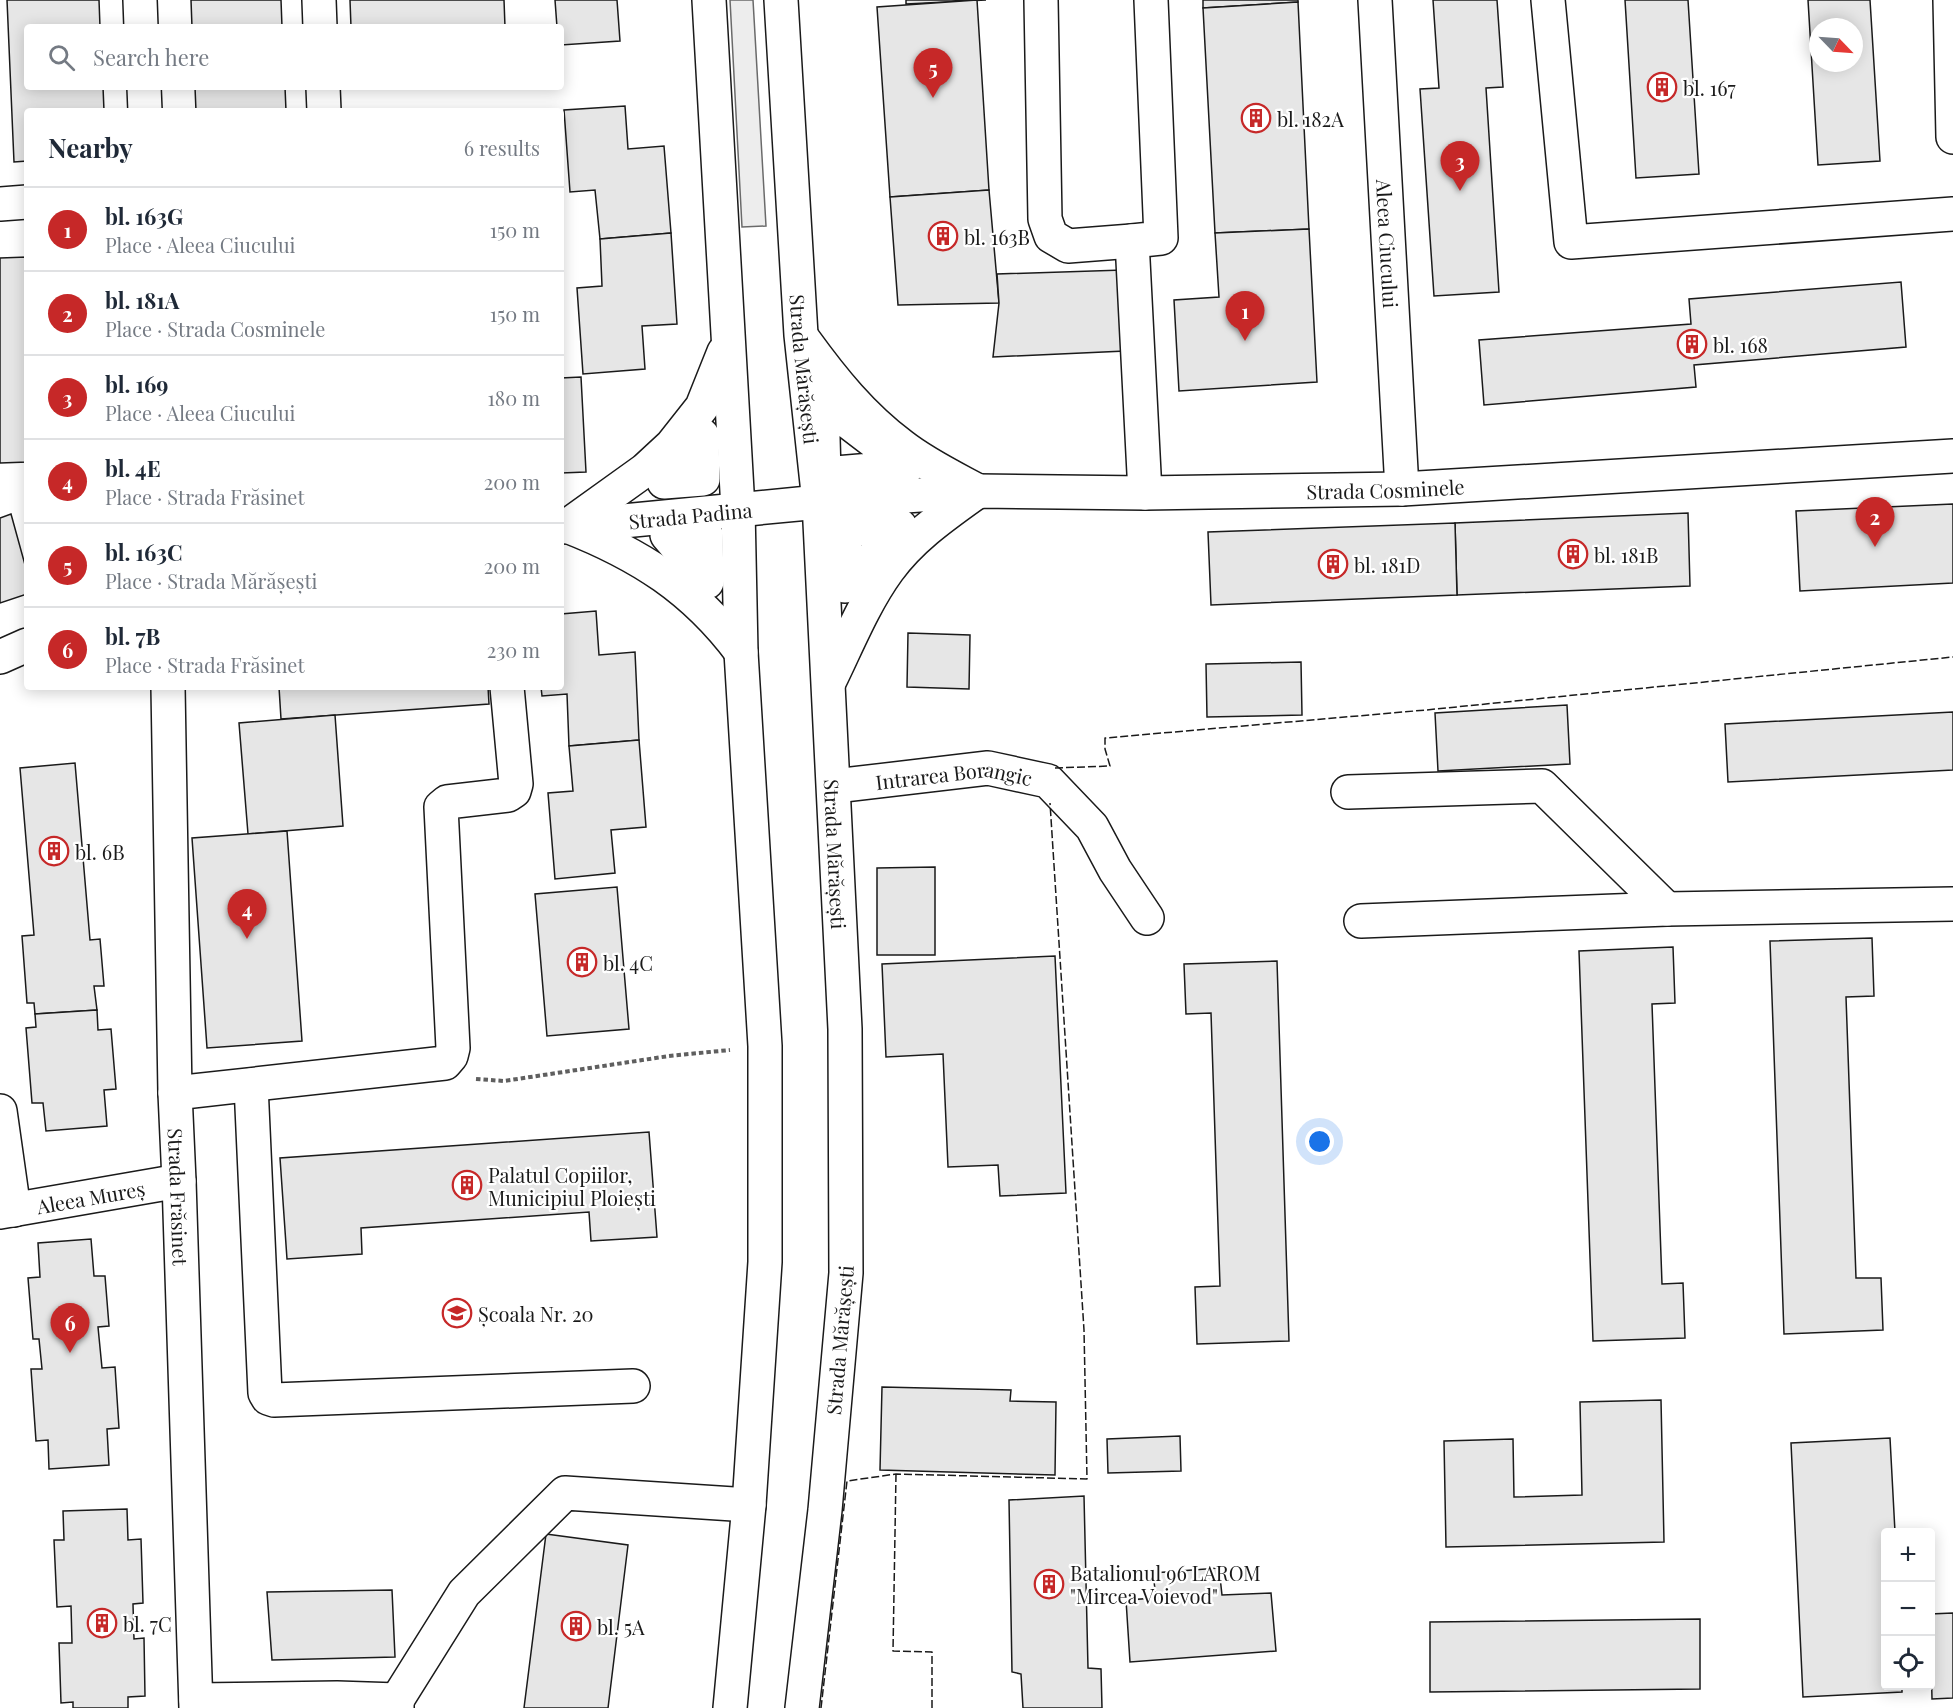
<!DOCTYPE html>
<meta charset="utf-8">
<style>
body{margin:0;font-family:"Playfair Display",serif;background:#f6f6f7;color:#1f2937}
.controls{position:absolute;right:18px;bottom:18px;display:grid;overflow:hidden;border-radius:6px;box-shadow:0 3px 15px #0003}
.controls button{width:54px;height:54px;display:grid;place-items:center;padding:0;border:0;border-bottom:2px solid #e0e1e3;background:#fff;color:#1f2937;font:30px sans-serif}
.compass{position:absolute;left:1809px;top:18px;width:54px;height:54px;border-radius:50%;background:#fff;box-shadow:0 3px 15px #0003;rotate:115deg}
.you{position:absolute;left:1320px;top:1142px;width:21px;height:21px;margin:-15px;border:4px solid #fff;border-radius:50%;background:#1a73e8;box-shadow:0 0 0 9px #1a73e833}
.badge{display:grid;place-items:center;width:39px;height:39px;border-radius:50%;background:#c62828;color:#fff;font-size:20px;font-weight:700}
.pin{position:absolute;translate:-50% -50px;filter:drop-shadow(0 2px 3px #0008)}
.pin::after{content:'';position:absolute;top:32px;width:21px;height:18px;background:inherit;clip-path:polygon(0 0,100% 0,50% 100%)}
.list{margin:0;padding:0;list-style:none}
h2{display:flex;justify-content:space-between;align-items:center;height:78px;margin:0;padding:0 24px;font-size:26px}
h2 small{font-size:20px;font-weight:400;color:#747a83}
.list li{display:grid;grid-template-columns:39px 1fr auto;gap:18px;align-items:center;box-sizing:border-box;height:84px;padding:0 24px;border-top:2px solid #e0e1e3}
.list b{display:block;font-size:22px;white-space:nowrap}
.list p{margin:0;font-size:20px;white-space:nowrap;color:#747a83}
.list em{font-size:20px;font-style:normal;color:#747a83}
.icon{flex:none;width:33px;height:33px;fill:none;stroke:currentColor;stroke-width:2;stroke-linecap:round;stroke-linejoin:round}
.map{position:relative;flex:none;width:1953px;height:1708px;overflow:hidden}
.search{position:absolute;background:#fff;box-shadow:0 3px 15px #0003;left:24px;top:24px;width:540px;height:66px;display:flex;align-items:center;gap:15px;box-sizing:border-box;padding:0 21px;border-radius:6px;color:#747a83;font-size:22px}
.panel{position:absolute;background:#fff;box-shadow:0 3px 15px #0003;left:24px;top:108px;width:540px;height:582px;border-radius:6px}
.map>svg:first-child{display:block}
.green{fill:#ededed;stroke:#6a6a6a;stroke-width:1.5}
.building{fill:#e6e6e6;stroke:#1a1a1a;stroke-width:1.5;fill-rule:evenodd}
.lines{fill:none;stroke-linecap:round;stroke-linejoin:round}
.minor-casing{stroke:#1a1a1a;stroke-width:36}
.major-casing{stroke:#1a1a1a;stroke-width:36}
.path{stroke:#5f5f5f;stroke-width:4;stroke-dasharray:4.5 3;stroke-linecap:butt}
.minor{stroke:#fff;stroke-width:33}
.major{stroke:#fff;stroke-width:33}
.fence{stroke:#1a1a1a;stroke-width:1.5;stroke-dasharray:8 3;stroke-linecap:butt}
.labels{text-anchor:middle;dominant-baseline:central;stroke-width:4.5;stroke-linejoin:round;paint-order:stroke}
.poi-label{font-size:20px;fill:#1a1a1a;stroke:#fff;text-anchor:start}
.street-label{font-size:20px;fill:#1a1a1a;stroke:#fff}
</style>
<div class="map">
<svg width="1953" height="1708" viewBox="0 0 1953 1708">
<rect width="100%" height="100%" fill="#fff"/>
<!-- green -->
<polygon class="green" points="730,0 753,0 766,226 742,227"/>
<!-- building -->
<g class="building">
<polygon points="7,0 99,0 100,27 27,27 27,87 103,87 104,111 27,111 27,161 14,162"/>
<polygon points="191,0 281,0 282,27 192,27"/>
<polygon points="350,0 504,0 505,27 351,27"/>
<polygon points="555,0 617,0 620,41 561,45 561,27 557,27"/>
<polygon points="906,0 986,0 906,4"/>
<polygon points="977,0 989,190 890,197 877,7"/>
<polygon points="1203,0 1298,0 1298,2 1203,8"/>
<polygon points="1433,0 1497,0 1503,87 1486,88 1499,292 1434,296 1420,89 1439,88"/>
<polygon points="1625,0 1688,0 1699,174 1636,178"/>
<path d="M 1808,0 L 1870,0 L 1880,161 L 1818,165 ZM 1818,27 L 1854,27 L 1854,63 L 1818,63 Z"/>
<polygon points="1298,2 1309,229 1215,233 1203,8"/>
<polygon points="195,87 285,87 286,111 196,111"/>
<polygon points="625,106 628,149 664,146 671,233 600,239 595,190 570,192 564,110"/>
<polygon points="989,190 999,303 898,305 890,197"/>
<polygon points="1309,229 1317,382 1179,391 1174,300 1219,297 1215,233"/>
<polygon points="671,233 677,324 642,326 645,369 583,374 577,288 602,286 600,239"/>
<polygon points="27,257 27,462 0,463 0,258"/>
<polygon points="1123,270 1125,351 993,357 999,303 997,274"/>
<polygon points="1901,282 1906,347 1694,365 1696,387 1484,405 1479,340 1691,324 1689,299"/>
<polygon points="581,377 586,472 561,473 561,378"/>
<polygon points="1953,504 1953,583 1800,591 1796,511"/>
<polygon points="1688,513 1690,586 1457,595 1455,523"/>
<polygon points="11,514 27,572 27,594 0,603 0,518"/>
<polygon points="1455,523 1457,595 1211,605 1208,532"/>
<polygon points="596,611 599,655 635,652 639,740 569,746 567,694 542,696 541,687 561,687 561,614"/>
<polygon points="908,633 970,635 969,689 907,687"/>
<polygon points="1301,662 1302,715 1207,717 1206,664"/>
<polygon points="279,687 488,687 489,704 281,719"/>
<polygon points="1567,705 1570,764 1438,771 1435,713"/>
<polygon points="1953,712 1953,770 1728,782 1725,724"/>
<polygon points="335,715 343,826 248,834 239,723"/>
<polygon points="639,740 646,827 611,830 615,873 555,879 548,793 573,791 569,746"/>
<polygon points="75,763 90,940 100,939 104,986 94,986 97,1010 35,1014 34,1003 27,1003 22,936 34,935 20,768"/>
<polygon points="287,831 302,1041 207,1048 192,838"/>
<polygon points="935,867 935,955 877,955 877,868"/>
<polygon points="617,887 629,1029 547,1036 535,894"/>
<polygon points="1872,938 1874,996 1846,997 1856,1278 1881,1278 1883,1330 1784,1334 1770,941"/>
<polygon points="1673,947 1675,1003 1652,1004 1662,1284 1683,1283 1685,1338 1593,1341 1579,951"/>
<polygon points="1055,956 1066,1193 1000,1196 998,1165 948,1167 943,1054 886,1057 882,964"/>
<polygon points="1277,961 1289,1341 1197,1344 1195,1287 1220,1286 1211,1013 1186,1014 1184,964"/>
<polygon points="97,1010 98,1030 111,1029 116,1089 104,1090 107,1126 46,1131 43,1103 32,1103 26,1028 36,1027 35,1014"/>
<polygon points="649,1132 657,1237 591,1241 589,1212 361,1228 362,1254 287,1259 280,1158"/>
<polygon points="91,1239 94,1276 105,1276 109,1326 98,1327 102,1368 115,1367 119,1428 107,1429 109,1465 49,1469 48,1440 36,1441 31,1369 42,1369 39,1339 33,1339 28,1278 40,1277 38,1243"/>
<polygon points="882,1387 1011,1390 1010,1401 1056,1402 1055,1475 880,1470"/>
<polygon points="1661,1400 1664,1542 1446,1547 1444,1441 1513,1439 1514,1497 1582,1495 1580,1402"/>
<polygon points="1180,1436 1181,1471 1108,1473 1107,1439"/>
<polygon points="1890,1438 1895,1532 1886,1532 1886,1686 1902,1686 1902,1692 1803,1697 1791,1443"/>
<polygon points="1084,1496 1088,1668 1101,1669 1102,1708 1023,1708 1021,1674 1012,1672 1009,1500"/>
<polygon points="127,1509 128,1540 141,1539 143,1603 133,1604 134,1639 144,1638 145,1696 128,1697 128,1708 73,1708 73,1702 61,1703 59,1643 72,1643 71,1606 57,1607 54,1540 64,1540 63,1511"/>
<polygon points="546,1534 628,1545 608,1708 524,1708"/>
<polygon points="1219,1568 1222,1595 1271,1593 1276,1651 1130,1662 1126,1600 1156,1598 1153,1573"/>
<polygon points="392,1590 395,1657 272,1660 267,1592"/>
<polygon points="1953,1613 1953,1698 1932,1699 1930,1614"/>
<polygon points="1700,1619 1700,1689 1430,1692 1430,1622"/>
</g>
<g class="lines">
<!-- minor casing -->
<g class="minor-casing">
<g id="minor">
<polyline points="140,0 141,27"/>
<polyline points="319,0 320,27"/>
<polyline points="1041,0 1045,219 1051,236 1068,246 1132,241"/>
<path id="s1" d="M 1375,0 L 1402,489"/>
<polyline points="1548,0 1571,242 1953,214"/>
<polyline points="1950,0 1953,137"/>
<polyline points="144,87 145,111"/>
<polyline points="323,87 324,111"/>
<polyline points="0,204 27,202"/>
<polygon points="822,402 907,467 824,474"/>
<polygon points="702,435 703,479 664,482"/>
<polyline points="1145,493 1132,241 1161,238 1151,0"/>
<polygon points="900,526 877,554 845,586 845,530"/>
<path id="s2" d="M 561,527 L 819,502 L 978,491 L 1145,493 L 1402,489 L 1953,456"/>
<polygon points="706,534 707,582 667,535"/>
<polyline points="0,657 27,645"/>
<path id="s3" d="M 168,687 L 175,1093 L 179,1181 L 196,1708"/>
<path id="s4" d="M 835,786 L 988,768 L 1048,781 L 1092,827 L 1115,870 L 1147,918"/>
<polyline points="1348,792 1542,786 1667,909"/>
<polyline points="1361,921 1667,909 1953,904"/>
<polyline points="251,1085 265,1393 268,1398 274,1400 633,1386"/>
<polyline points="175,1093 445,1063 451,1056 453,1048 441,807 447,802 508,795 514,791 516,784 507,687"/>
<polyline points="0,1111 14,1210"/>
<path id="s5" d="M 0,1212 L 179,1181"/>
<polyline points="196,1700 337,1698 397,1700 397,1708"/>
<polyline points="397,1700 464,1593 565,1493 749,1505"/>
</g>
</g>
<!-- major casing -->
<g class="major-casing">
<g id="major">
<polyline points="709,0 738,509 741,652 765,1046 765,1262 749,1505 730,1708"/>
<path id="s6" d="M 781,0 L 801,335 L 819,502 L 845,1029 L 846,1273 L 825,1510 L 802,1708"/>
<path d="M 804,340 C 833,380 862,416 902,446 C 925,464 952,477 978,491 C 946,514 912,537 888,570 C 864,603 848,643 830,680"/>
<polyline points="567,526 645,470 672,445 702,407 724,352"/>
<path d="M 567,526 C 639,554 694,589 741,652"/>
</g>
</g>
<!-- path -->
<polyline class="path" points="476,1079 504,1081 669,1056 730,1050"/>
<!-- minor -->
<use href="#minor" class="minor"/>
<!-- major -->
<use href="#major" class="major"/>
<!-- fence -->
<g class="fence">
<polyline points="1055,768 1110,766 1105,749 1105,738 1426,710 1953,657"/>
<polyline points="896,1474 893,1651 932,1652 932,1708"/>
<polyline points="821,1708 847,1481 896,1474 1087,1479 1084,1330 1050,803"/>
</g>
</g>
<!-- icons -->
<defs>
<g id="building-ring" transform="scale(1.5)"><circle r="9.5" fill="#fff" stroke="#c62828" stroke-width="1.5"/><path d="M-4-6H4V6H1V3H-1V6H-4ZM-2.5-4.3h1.7v1.8h-1.7ZM.8-4.3h1.7v1.8H.8ZM-2.5-1h1.7V.8h-1.7ZM.8-1h1.7V.8H.8Z" fill="#c62828"/></g>
<g id="school-ring" transform="scale(1.5)"><circle r="9.5" fill="#fff" stroke="#c62828" stroke-width="1.5"/><path d="M0-5L7-2L0 1L-7-2ZM-4 1L0 2.5L4 1V4Q0 6-4 4Z" fill="#c62828"/></g>
</defs>
<g fill-rule="evenodd">
<use href="#building-ring" x="1662" y="87"/>
<use href="#building-ring" x="1256" y="118"/>
<use href="#building-ring" x="943" y="236"/>
<use href="#building-ring" x="1692" y="344"/>
<use href="#building-ring" x="1573" y="554"/>
<use href="#building-ring" x="1333" y="564"/>
<use href="#building-ring" x="54" y="851"/>
<use href="#building-ring" x="582" y="962"/>
<use href="#building-ring" x="467" y="1185"/>
<use href="#school-ring" x="457" y="1313"/>
<use href="#building-ring" x="1049" y="1584"/>
<use href="#building-ring" x="102" y="1623"/>
<use href="#building-ring" x="576" y="1626"/>
</g>
<g class="labels">
<!-- poi labels -->
<g class="poi-label">
<text x="1683" y="87">bl. 167</text>
<text x="1277" y="118">bl. 182A</text>
<text x="964" y="236">bl. 163B</text>
<text x="1713" y="344">bl. 168</text>
<text x="1594" y="554">bl. 181B</text>
<text x="1354" y="564">bl. 181D</text>
<text x="75" y="851">bl. 6B</text>
<text x="603" y="962">bl. 4C</text>
<text x="488" y="1174">Palatul Copiilor,<tspan x="488" dy="23">Municipiul Ploiești</tspan></text>
<text x="478" y="1313">Școala Nr. 20</text>
<text x="1070" y="1572">Batalionul 96 LAROM<tspan x="1070" dy="23">"Mircea Voievod"</tspan></text>
<text x="123" y="1623">bl. 7C</text>
<text x="597" y="1626">bl. 5A</text>
</g>
<!-- street labels -->
<g class="street-label">
<text stroke="none"><textPath href="#s1" startOffset="244">Aleea Ciucului</textPath></text>
<text stroke="none"><textPath href="#s6" startOffset="370">Strada Mărășești</textPath></text>
<text stroke="none"><textPath href="#s2" startOffset="826">Strada Cosminele</textPath></text>
<text stroke="none"><textPath href="#s2" startOffset="130">Strada Padina</textPath></text>
<text stroke="none"><textPath href="#s4" startOffset="120">Intrarea Borangic</textPath></text>
<text stroke="none"><textPath href="#s6" startOffset="856">Strada Mărășești</textPath></text>
<text stroke="none"><textPath href="#s5" startOffset="92">Aleea Mureș</textPath></text>
<text stroke="none"><textPath href="#s3" startOffset="510">Strada Frăsinet</textPath></text>
<text transform="translate(839 1340) rotate(-85)">Strada Mărășești</text>
</g>
</g>
</svg>
<div class="controls">
<button>+</button>
<button>−</button>
<button><svg class="icon" aria-label="locate" viewBox="0 0 24 24"><circle cx="12" cy="12" r="6"/><path d="M12 2v4M12 18v4M2 12h4M18 12h4"/></svg></button>
</div>
<svg class="compass" viewBox="-18 -18 36 36"><path d="M0-13l5 13h-10z" fill="#e53935"/><path d="M0 13l5-13h-10z" fill="#747a83"/></svg>
<div class="you"></div>
<div class="pin badge" style="left:1245px;top:341px">1</div>
<div class="pin badge" style="left:1875px;top:547px">2</div>
<div class="pin badge" style="left:1460px;top:191px">3</div>
<div class="pin badge" style="left:247px;top:939px">4</div>
<div class="pin badge" style="left:933px;top:98px">5</div>
<div class="pin badge" style="left:70px;top:1353px">6</div>
<div class="search"><svg class="icon" aria-label="search" viewBox="0 0 24 24"><circle cx="10" cy="10" r="6"/><path d="M15 15l6 6"/></svg>Search here</div>
<section class="panel">
<h2>Nearby<small>6 results</small></h2>
<ul class="list">
<li><span class="badge">1</span><div><b>bl. 163G</b><p>Place · Aleea Ciucului</p></div><em>150 m</em></li>
<li><span class="badge">2</span><div><b>bl. 181A</b><p>Place · Strada Cosminele</p></div><em>150 m</em></li>
<li><span class="badge">3</span><div><b>bl. 169</b><p>Place · Aleea Ciucului</p></div><em>180 m</em></li>
<li><span class="badge">4</span><div><b>bl. 4E</b><p>Place · Strada Frăsinet</p></div><em>200 m</em></li>
<li><span class="badge">5</span><div><b>bl. 163C</b><p>Place · Strada Mărășești</p></div><em>200 m</em></li>
<li><span class="badge">6</span><div><b>bl. 7B</b><p>Place · Strada Frăsinet</p></div><em>230 m</em></li>
</ul>
</section>
</div>
